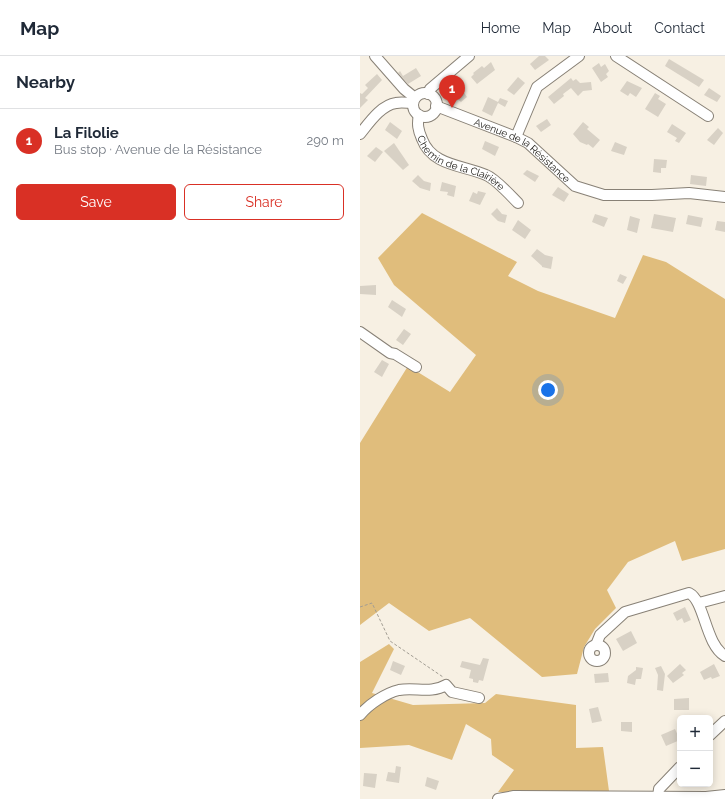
<!DOCTYPE html>
<meta charset="utf-8">
<style>
body{margin:0;font-family:Raleway,sans-serif;background:#f6f6f7;color:#1f2937}
.controls{position:absolute;right:12px;bottom:12px;display:grid;overflow:hidden;border-radius:6px;box-shadow:0 2px 10px #0003}
.controls button{width:36px;height:36px;display:grid;place-items:center;padding:0;border:0;border-bottom:1px solid #e0e1e3;background:#fff;color:#1f2937;font:20px sans-serif}
.you{position:absolute;left:188px;top:334px;width:14px;height:14px;margin:-10px;border:3px solid #fff;border-radius:50%;background:#1a73e8;box-shadow:0 0 0 6px #1a73e833}
.badge{display:grid;place-items:center;width:26px;height:26px;border-radius:50%;background:#d93025;color:#fff;font-size:13px;font-weight:700}
.pin{position:absolute;translate:-50% -33px;filter:drop-shadow(0 1px 2px #0008)}
.pin::after{content:'';position:absolute;top:21px;width:14px;height:12px;background:inherit;clip-path:polygon(0 0,100% 0,50% 100%)}
.list{margin:0;padding:0;list-style:none}
h2{display:flex;justify-content:space-between;align-items:center;height:52px;margin:0;padding:0 16px;font-size:17px}
h2 small{font-size:13px;font-weight:400;color:#747a83}
.list li{display:grid;grid-template-columns:26px 1fr auto;gap:12px;align-items:center;box-sizing:border-box;height:64px;padding:0 16px;border-top:1px solid #e0e1e3}
.list b{display:block;font-size:15px;white-space:nowrap}
.list p{margin:0;font-size:13px;white-space:nowrap;color:#747a83}
.list em{font-size:13px;font-style:normal;color:#747a83}
.actions{display:flex;gap:8px;padding:12px 16px}
.actions a{flex:1;padding:9px 0;border:1px solid #d93025;border-radius:6px;text-align:center;font-size:14px;color:#d93025}
.actions .main{background:#d93025;color:#fff}
.map{position:relative;flex:none;width:365px;height:743px;overflow:hidden}
header{display:flex;align-items:center;gap:24px;box-sizing:border-box;height:56px;padding:0 20px;background:#fff;border-bottom:1px solid #e0e1e3}
header strong{font-size:19px}
nav{display:flex;gap:22px;margin-inline-start:auto;font-size:14px}
main{display:flex}
aside{flex:1;background:#fff}
.map>svg:first-child{display:block}
.green{fill:#e0bd7c}
.building{fill:#d8d1c5}
.lines{fill:none;stroke-linecap:round;stroke-linejoin:round}
.minor-casing{stroke:#888176;stroke-width:12}
.path{stroke:#a29d93;stroke-width:1;stroke-dasharray:3 2;stroke-linecap:butt}
.minor{stroke:#fff;stroke-width:10}
.labels{text-anchor:middle;dominant-baseline:central;stroke-width:4;stroke-linejoin:round;paint-order:stroke}
.street-label{font-size:10px;fill:#14120d;stroke:#f7f0e3}
</style>
<header>
<strong>Map</strong>
<nav><a>Home</a><a>Map</a><a>About</a><a>Contact</a></nav>
</header>
<main>
<aside>
<h2>Nearby<small></small></h2>
<ul class="list">
<li><span class="badge">1</span><div><b>La Filolie</b><p>Bus stop · Avenue de la Résistance</p></div><em>290 m</em></li>
</ul>
<div class="actions"><a class="main">Save</a><a>Share</a></div>
</aside>
<div class="map">
<svg width="365" height="743" viewBox="0 0 365 743">
<rect width="100%" height="100%" fill="#f7f0e3"/>
<!-- green -->
<g class="green">
<polygon points="62,157 157,206 148,220 178,235 255,262 283,199 306,206 365,243 365,493 322,505 315,485 268,506 247,534 256,552 235,573 224,591 217,618 182,621 110,562 69,575 29,547 0,569 0,387 48,310 90,336 116,299 34,229 18,202"/>
<polygon points="29,588 34,593 12,637 53,649 125,647 136,638 216,649 216,692 243,691 249,735 138,736 154,714 132,699 131,683 106,668 92,704 49,689 0,692 0,606"/>
</g>
<!-- building -->
<g class="building">
<polygon points="179,0 185,0 189,4 175,14 170,8"/>
<polygon points="309,3 344,24 339,31 305,10"/>
<polygon points="131,6 135,14 117,28 111,21 114,18 113,17 122,10 124,12"/>
<polygon points="239,7 241,11 245,8 249,15 246,18 248,21 241,26 232,12"/>
<polygon points="56,12 61,20 48,28 38,17 40,15 43,20"/>
<polygon points="17,18 22,24 5,42 8,44 0,52 0,37 2,38 8,32 5,29"/>
<polygon points="158,21 165,27 154,39 147,34"/>
<polygon points="211,22 213,25 216,23 220,27 231,26 232,34 223,35 218,40 211,32 203,38 204,40 194,48 188,41"/>
<polygon points="96,24 107,41 101,46 90,36 94,33 90,29"/>
<polygon points="267,25 282,32 276,41 270,37 268,40 260,35"/>
<polygon points="349,32 361,40 357,46 344,39"/>
<polygon points="295,37 300,40 298,43 306,48 298,61 285,53"/>
<polygon points="128,41 138,46 140,42 148,45 145,51 138,47 132,60 122,55"/>
<polygon points="187,63 191,69 181,76 176,70"/>
<polygon points="30,66 42,75 37,83 25,74"/>
<polygon points="223,66 229,71 227,73 240,84 233,92 228,88 227,89 220,86 213,78"/>
<polygon points="312,68 326,77 319,87 315,85 317,82 307,76"/>
<polygon points="358,72 363,77 354,89 347,84"/>
<polygon points="125,85 139,91 135,100 122,93"/>
<polygon points="255,86 267,91 264,99 251,95"/>
<polygon points="34,87 49,109 43,114 24,95"/>
<polygon points="16,91 23,96 15,106 7,100"/>
<polygon points="294,103 307,104 306,112 301,112 301,117 293,116"/>
<polygon points="167,114 179,120 175,126 163,118"/>
<polygon points="58,119 64,125 71,127 70,135 60,132 52,125"/>
<polygon points="331,119 347,121 346,130 330,128"/>
<polygon points="82,126 96,130 94,141 87,139 88,136 80,135"/>
<polygon points="198,131 209,138 204,146 192,139"/>
<polygon points="118,135 126,137 120,149 109,145 113,136 117,138"/>
<polygon points="137,152 142,158 147,159 145,167 138,165 131,158"/>
<polygon points="235,158 248,162 244,171 232,166"/>
<polygon points="294,158 316,162 313,176 291,172"/>
<polygon points="328,159 343,162 341,171 326,168"/>
<polygon points="270,160 280,163 277,177 267,174"/>
<polygon points="158,164 171,174 165,183 152,174"/>
<polygon points="357,165 365,166 365,176 355,174"/>
<polygon points="177,193 185,199 193,201 191,213 182,211 182,210 171,200"/>
<polygon points="260,218 267,221 263,228 257,225"/>
<polygon points="16,229 16,239 0,238 0,230"/>
<polygon points="32,244 46,253 42,261 28,251"/>
<polygon points="44,273 51,278 43,289 36,284"/>
<polygon points="22,304 29,308 22,321 14,316"/>
<polygon points="325,551 331,564 324,567 322,562 317,565 313,557"/>
<polygon points="271,575 277,587 263,595 256,583"/>
<polygon points="123,602 129,603 123,625 119,624 118,627 113,626 113,623 109,622 111,614 100,611 102,605 120,609"/>
<polygon points="33,605 45,610 41,619 30,614"/>
<polygon points="320,608 326,614 322,617 324,619 313,627 307,620"/>
<polygon points="354,608 360,620 352,623 351,621 344,624 340,616"/>
<polygon points="301,610 305,618 303,635 297,634 298,619 295,612"/>
<polygon points="276,611 283,612 281,623 276,623 275,629 267,627 268,620 276,614"/>
<polygon points="248,617 249,626 235,627 234,618"/>
<polygon points="329,642 329,654 314,654 314,643"/>
<polygon points="238,651 242,665 232,667 229,653"/>
<polygon points="261,666 272,666 272,676 261,675"/>
<polygon points="315,673 320,684 306,690 301,679"/>
<polygon points="36,710 41,711 39,727 26,725 28,716 35,717"/>
<polygon points="4,717 17,718 15,732 3,730"/>
<polygon points="67,721 79,725 76,734 65,730"/>
</g>
<g class="lines">
<!-- minor casing -->
<g class="minor-casing">
<g id="minor">
<polyline points="15,0 44,33 55,42"/>
<polyline points="256,0 348,60"/>
<circle cx="65" cy="49" r="12"/>
<polyline points="68,38 70,33 109,0"/>
<path id="s1" d="M 76,50 L 156,81 L 168,87 L 215,130 L 244,139 L 292,139 L 329,137 L 365,141"/>
<path id="s2" d="M 59,59 C 57,68 58,74 62,83 C 72,110 103,109 126,119 C 136,123 150,139 158,147"/>
<path d="M 0,78 C 9,67 21,49 36,47 C 41,46 48,47 53,47"/>
<polyline points="156,81 177,31 219,0"/>
<polyline points="0,276 30,297 35,298 56,311"/>
<polyline points="339,547 365,540"/>
<path d="M 236,589 L 240,579 L 265,556 L 329,537 C 345,545 345,588 365,600"/>
<circle cx="237" cy="597" r="8"/>
<path d="M 0,659 C 9,648 26,637 39,634 C 55,631 71,638 86,629 L 92,636 L 119,642"/>
<polyline points="350,679 365,665"/>
<polyline points="298,741 299,733 320,711"/>
<polyline points="138,743 154,740 346,741 365,739"/>
</g>
</g>
<!-- path -->
<polyline class="path" points="0,551 12,547 30,585 83,621"/>
<!-- minor -->
<use href="#minor" class="minor"/>
</g>
<g class="labels">
<!-- street labels -->
<g class="street-label">
<text stroke="none"><textPath href="#s1" startOffset="98">Avenue de la Résistance</textPath></text>
<text stroke="none"><textPath href="#s2" startOffset="72">Chemin de la Clairière</textPath></text>
</g>
</g>
</svg>
<div class="controls">
<button>+</button>
<button>−</button>
</div>
<div class="you"></div>
<div class="pin badge" style="left:92px;top:52px">1</div>
</div>
</main>
